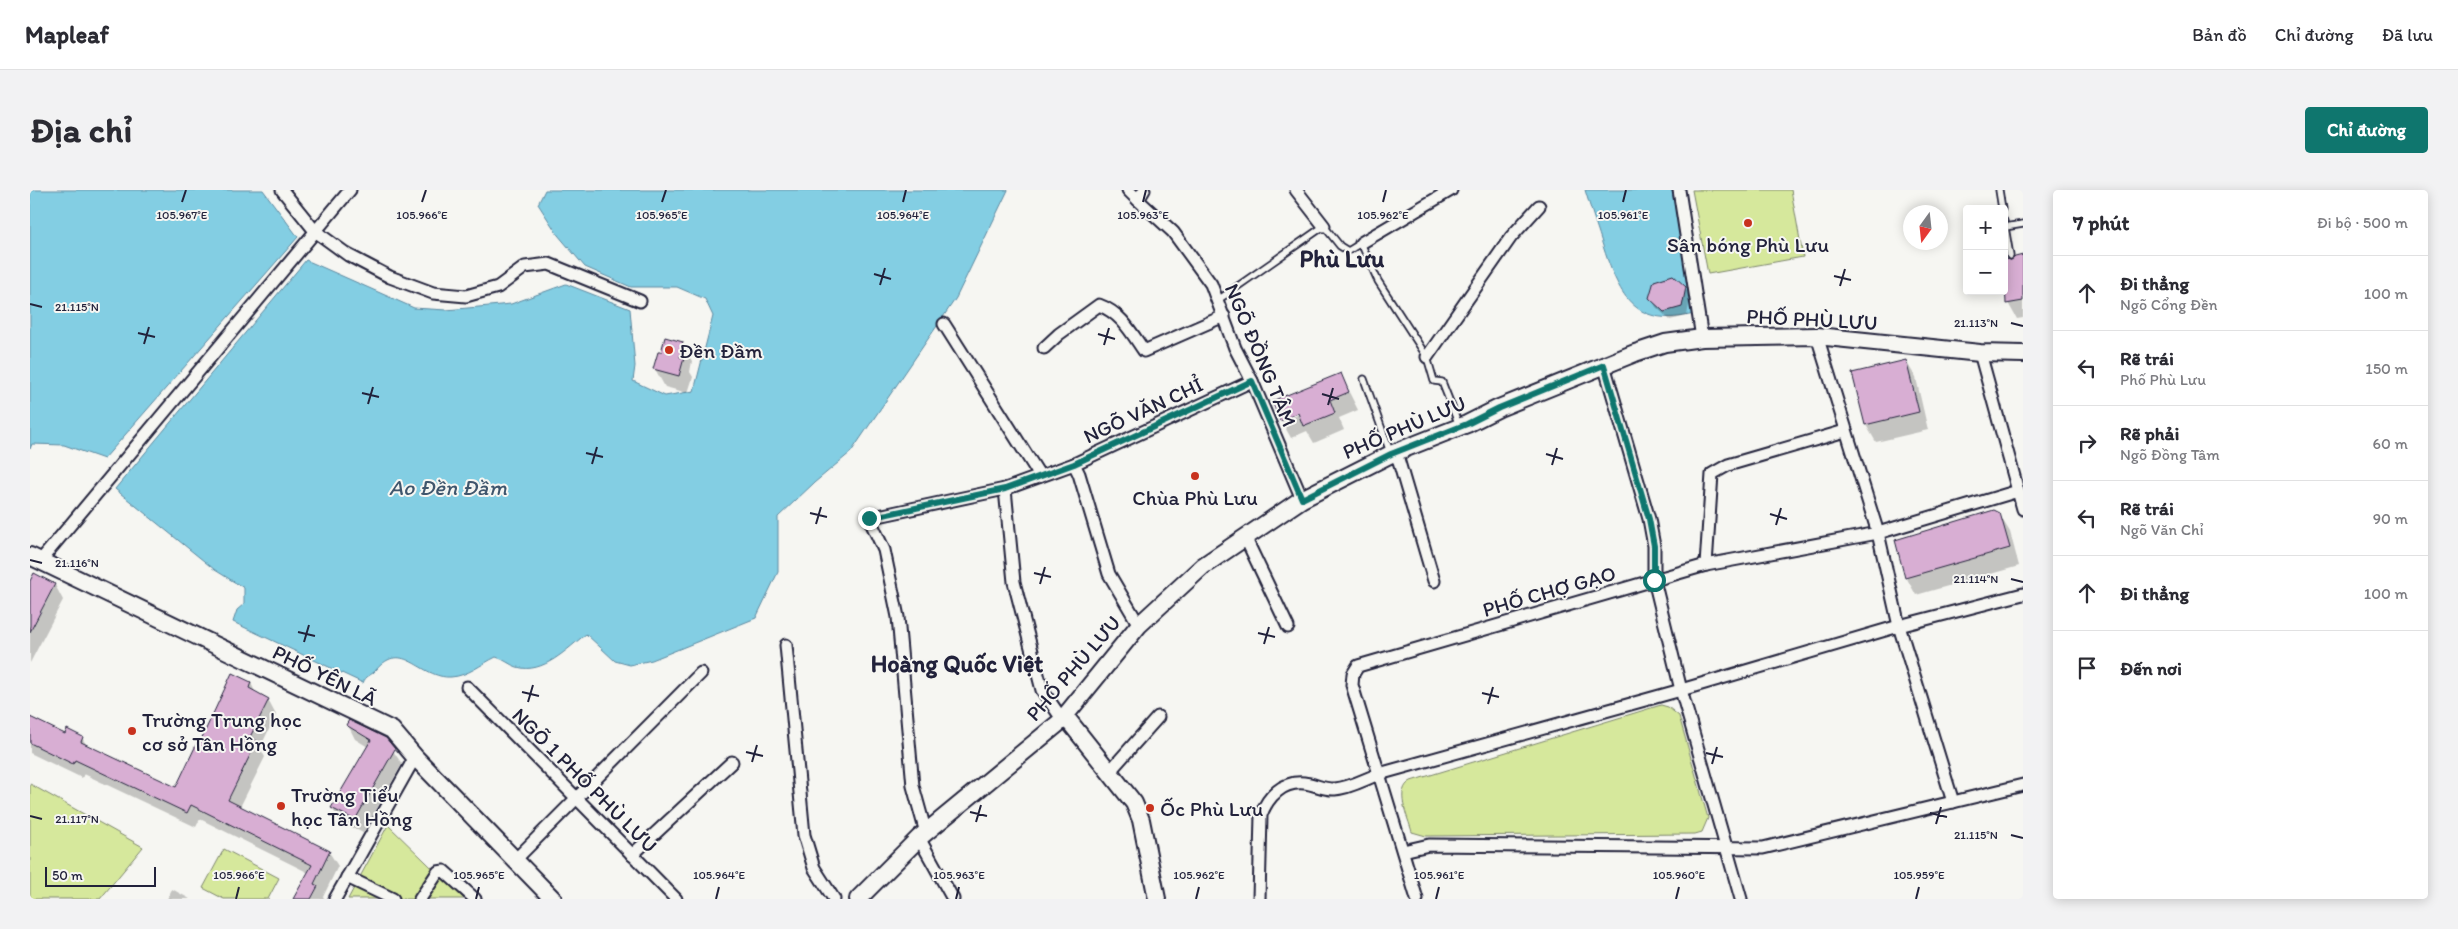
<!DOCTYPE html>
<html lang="vi">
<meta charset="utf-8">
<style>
body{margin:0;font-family:Itim,sans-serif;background:#f2f2f3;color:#2b2b33}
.controls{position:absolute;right:15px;top:15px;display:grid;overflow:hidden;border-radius:5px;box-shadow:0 2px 12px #0003}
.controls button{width:45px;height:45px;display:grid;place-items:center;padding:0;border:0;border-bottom:1px solid #e1e1e2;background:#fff;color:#2b2b33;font:25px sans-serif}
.compass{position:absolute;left:1873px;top:15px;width:45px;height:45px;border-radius:50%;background:#fff;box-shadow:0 2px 12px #0003;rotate:195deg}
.scale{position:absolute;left:15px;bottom:12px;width:111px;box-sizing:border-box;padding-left:5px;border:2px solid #22223b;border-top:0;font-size:14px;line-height:18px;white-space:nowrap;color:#22223b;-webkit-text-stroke:4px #f6f6f2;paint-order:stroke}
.stop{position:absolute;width:15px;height:15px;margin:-11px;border:4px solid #0f766e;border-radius:50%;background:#fff}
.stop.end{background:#0f766e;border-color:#fff;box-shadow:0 1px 5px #0008}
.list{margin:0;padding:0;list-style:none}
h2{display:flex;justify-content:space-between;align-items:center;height:65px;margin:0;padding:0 20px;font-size:21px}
h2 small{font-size:16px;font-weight:400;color:#7c7c81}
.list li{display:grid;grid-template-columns:32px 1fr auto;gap:15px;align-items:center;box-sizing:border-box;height:75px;padding:0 20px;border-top:1px solid #e1e1e2}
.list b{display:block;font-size:19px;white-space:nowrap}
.list p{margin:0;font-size:16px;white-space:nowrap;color:#7c7c81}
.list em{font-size:16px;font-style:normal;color:#7c7c81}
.icon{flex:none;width:28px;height:28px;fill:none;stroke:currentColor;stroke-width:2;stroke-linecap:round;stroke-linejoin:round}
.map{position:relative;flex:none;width:1993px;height:709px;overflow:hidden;border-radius:5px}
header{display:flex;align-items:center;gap:30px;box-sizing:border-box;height:70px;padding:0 25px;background:#fff;border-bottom:1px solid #e1e1e2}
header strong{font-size:24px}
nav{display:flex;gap:28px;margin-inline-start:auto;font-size:18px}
.intro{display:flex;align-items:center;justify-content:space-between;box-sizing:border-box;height:120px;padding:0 30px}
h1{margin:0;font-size:35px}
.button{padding:12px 22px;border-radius:5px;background:#0f766e;color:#fff;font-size:18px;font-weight:700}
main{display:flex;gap:30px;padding:0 30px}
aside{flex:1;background:#fff;border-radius:5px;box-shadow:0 2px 12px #0003}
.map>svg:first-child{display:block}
.green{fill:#d6e89c;stroke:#7c856c}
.water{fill:#83cee3;stroke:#5c89a0}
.shadow{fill:#0003}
.building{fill:#d8aed3;stroke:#22223b}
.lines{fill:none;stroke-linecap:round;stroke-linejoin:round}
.lane-casing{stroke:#22223b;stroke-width:9}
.street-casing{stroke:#22223b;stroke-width:15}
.secondary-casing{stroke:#22223b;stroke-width:20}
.lane{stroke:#f6f6f2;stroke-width:5.5}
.street{stroke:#f6f6f2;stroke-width:11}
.secondary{stroke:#f6f6f2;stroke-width:16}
.route{stroke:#0f766e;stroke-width:6}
.ticks{fill:none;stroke:#22223b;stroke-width:2}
.poi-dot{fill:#c8321e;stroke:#f6f6f2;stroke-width:2}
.labels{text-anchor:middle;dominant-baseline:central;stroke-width:4;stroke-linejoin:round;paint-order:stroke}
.poi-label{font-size:21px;fill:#22223b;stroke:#f6f6f2;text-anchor:start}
.street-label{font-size:21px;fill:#22223b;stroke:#f6f6f2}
.water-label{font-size:22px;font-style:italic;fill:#3f566d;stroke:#f6f6f2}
.quarter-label{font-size:24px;font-weight:bold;fill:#22223b;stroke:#f6f6f2}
.ticks-label{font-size:12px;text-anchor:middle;fill:#22223b;stroke:#f6f6f2;stroke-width:4;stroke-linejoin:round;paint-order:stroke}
</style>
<header>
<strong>Mapleaf</strong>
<nav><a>Bản đồ</a><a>Chỉ đường</a><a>Đã lưu</a></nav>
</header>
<div class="intro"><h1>Địa chỉ</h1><a class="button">Chỉ đường</a></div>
<main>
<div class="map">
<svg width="1993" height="709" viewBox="0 0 1993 709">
<rect width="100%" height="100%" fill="#f6f6f2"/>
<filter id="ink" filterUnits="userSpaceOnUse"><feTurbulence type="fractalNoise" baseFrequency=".02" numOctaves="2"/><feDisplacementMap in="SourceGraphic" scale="10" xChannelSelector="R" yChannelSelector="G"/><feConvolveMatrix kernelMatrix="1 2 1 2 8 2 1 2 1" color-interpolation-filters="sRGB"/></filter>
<g filter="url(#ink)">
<!-- green -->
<g class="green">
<polygon points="1662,0 1761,0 1773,67 1678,84"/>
<path d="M 1631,515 L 1638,517 L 1649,526 L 1678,628 L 1672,642 L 1665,644 L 1396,646 L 1382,642 C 1378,627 1364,600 1381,591 Z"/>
<polygon points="0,594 113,657 70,709 0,709"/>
<polygon points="358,635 434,709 318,709"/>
<polygon points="194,659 249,688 238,709 194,709 173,698"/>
</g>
<!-- water -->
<g class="water">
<polygon points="0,0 233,0 268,47 74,269 34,255 2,254 0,259"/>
<path d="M 515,0 L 978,0 L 926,108 L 821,262 L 784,293 L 748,327 L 748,382 L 726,428 L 622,470 L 600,475 L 585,471 L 556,444 C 538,458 513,485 487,477 C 480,475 474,469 466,467 C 451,474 438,486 421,487 C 390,489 373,448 346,480 C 341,486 336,485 333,493 L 203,432 L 207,420 L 214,414 L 214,398 L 185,380 L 85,299 L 276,70 L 384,118 L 416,120 L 481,114 L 536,94 L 600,119 L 605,176 L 603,191 L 635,206 L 664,201 L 683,126 L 675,109 L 647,97 L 601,97 L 555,77 L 528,45 L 508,14 Z"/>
<path d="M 1555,0 L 1642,0 L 1664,124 C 1607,138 1590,108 1574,59 C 1568,40 1561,20 1555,0 Z"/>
</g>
<!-- shadow -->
<g class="shadow">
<polygon points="1993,66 1993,128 1987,129 1978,113 1974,95 1974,70 1982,72"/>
<polygon points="1655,98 1660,107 1657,126 1640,130 1626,117 1621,108"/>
<polygon points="652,153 662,171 660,182 663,187 658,203 635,197 625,179"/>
<polygon points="1876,171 1886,188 1898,240 1846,252 1836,235 1823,184"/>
<polygon points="1310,184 1328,220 1309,228 1314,240 1284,253 1277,241 1261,248 1252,232 1274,222 1274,220 1251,231 1244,212"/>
<polygon points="1969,324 1980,342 1989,376 1886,405 1876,387"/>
<polygon points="5,385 25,395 33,410 0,473 0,394"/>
<polygon points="202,485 221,493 226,504 238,510 246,525 230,558 235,567 210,617 299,662 308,676 293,707 295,709 265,709 279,683 170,629 166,637 54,584 52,588 0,563 0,529 35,545 52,548 58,557 146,599 170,556"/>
<polygon points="318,535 355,549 372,574 333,643 310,631 302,618 338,557 325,549"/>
<polygon points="142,699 160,709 137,709"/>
</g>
<!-- building -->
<g class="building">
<polygon points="1993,65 1993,111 1976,114 1974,69 1981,70 1985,67"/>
<polygon points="1643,85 1656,97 1652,117 1634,122 1619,108 1624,91"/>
<polygon points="635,147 653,152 650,167 654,168 649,186 623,179 628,162 631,162"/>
<polygon points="1876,170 1889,222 1835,235 1822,183"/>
<polygon points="1311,183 1319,202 1300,210 1305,223 1273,236 1268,223 1250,231 1242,211"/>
<polygon points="1964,320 1970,323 1980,358 1875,388 1865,350"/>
<polygon points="4,383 25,394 0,442 0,391"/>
<polygon points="202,483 221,492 219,498 239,509 220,547 227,551 198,610 300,661 284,694 288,696 281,709 263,709 282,675 161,615 157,623 45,570 43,574 0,553 0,527 35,544 37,539 53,547 51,552 146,597 167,553 169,554"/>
<polygon points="319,530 356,548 365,559 325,630 301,618 341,550 316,535"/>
</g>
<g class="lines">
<!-- lane casing -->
<g class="lane-casing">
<g id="lane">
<polyline points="1969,0 1972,19"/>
<polyline points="1974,31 1980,66"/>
<polyline points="1975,37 1993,34"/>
<polyline points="1188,110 1294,36 1310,56 1318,61 1331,53 1348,91 1397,167 1404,191 1412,192 1429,235"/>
<polyline points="1334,189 1360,262"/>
</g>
</g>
<!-- street casing -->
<g class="street-casing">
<g id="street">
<polyline points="252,0 285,41 318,65 360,87 403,103 436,106 468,97 495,77 519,74 610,111"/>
<polyline points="1098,0 1108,10"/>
<polyline points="1114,0 1108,10 1143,42 1181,94 1205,158 1222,191 1272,309"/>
<polyline points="1266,0 1294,36"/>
<polyline points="1649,0 1672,148"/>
<polyline points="1331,53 1421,0"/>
<polyline points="914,134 1010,286"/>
<polyline points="1787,146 1848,343 1869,436 1923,612"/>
<path d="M 1014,158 L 1029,144 L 1069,115 C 1091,123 1101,142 1114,161 L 1194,126"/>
<polyline points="1950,163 1993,319"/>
<polyline points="1397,167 1481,47 1509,16"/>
<polyline points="1574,175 1619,329 1624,356 1624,390 1651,500 1711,709"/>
<polyline points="1366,262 1404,391"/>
<polyline points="975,299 984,392 1012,500 1032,529"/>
<polyline points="1215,347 1258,437"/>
<polyline points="11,370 320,0"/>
<polyline points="1676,375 1682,284 1698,275 1815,241"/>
<polyline points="1109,435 1079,384 1049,284 1044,274 1222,191"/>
<polyline points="756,455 774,645 784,678 804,709"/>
<polyline points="437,497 646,709"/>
<polyline points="1080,581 1128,527"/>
<polyline points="896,643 883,596 868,427 854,360 839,328 975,299 1044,274"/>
<polyline points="889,648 923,709"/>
<polyline points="1373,661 1399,655 1733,658 1993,595"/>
<polyline points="602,665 702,572"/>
<polyline points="485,670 671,483"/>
<polyline points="317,687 363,709"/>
<polyline points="305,709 385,567"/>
<polyline points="390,709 408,682 414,681 445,709"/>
<path d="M 1229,709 L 1231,625 C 1238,606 1253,591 1274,593 C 1285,594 1294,600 1305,599 C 1320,598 1335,589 1349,584 L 1651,500 L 1869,436 L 1993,404"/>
<polyline points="1387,709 1322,495 1323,484 1328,476 1676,375 1848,343 1988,301"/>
</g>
</g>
<!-- secondary casing -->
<g class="secondary-casing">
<g id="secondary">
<polyline points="0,366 362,540 385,567 523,709"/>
<polyline points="1035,526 1104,613 1111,630 1127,709"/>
<polyline points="828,709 889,648 1030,532 1109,435 1173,376 1272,309 1361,264 1437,234 1469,218 1605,163 1635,153 1672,148 1787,146 1950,163 1993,164"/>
</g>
</g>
<!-- lane -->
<use href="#lane" class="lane"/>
<!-- street -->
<use href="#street" class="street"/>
<!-- secondary -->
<use href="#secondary" class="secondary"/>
</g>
</g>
<g class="lines" filter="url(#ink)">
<!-- route -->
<polyline class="route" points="839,328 975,299 1044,274 1222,191 1272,309 1361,264 1437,234 1469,218 1574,175 1619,329 1624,356 1624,390"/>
</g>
<!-- ticks -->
<path class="ticks" d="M 152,12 L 156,0M 392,12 L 396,0M 632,12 L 636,0M 873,12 L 876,0M 1113,12 L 1116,0M 1353,12 L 1356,0M 1593,12 L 1596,0M 844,84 L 861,89M 1804,86 L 1821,90M 850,95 L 855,78M 1810,96 L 1815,79M 0,114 L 12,117M 1981,133 L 1993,136M 108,143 L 125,147M 1068,144 L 1085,149M 114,154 L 119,137M 1074,155 L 1079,138M 332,203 L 349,207M 1292,204 L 1309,209M 338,214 L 343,197M 1298,215 L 1303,198M 556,263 L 573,267M 1516,264 L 1533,269M 562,274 L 567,257M 1522,275 L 1527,258M 780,323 L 797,327M 1740,324 L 1757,329M 786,334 L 791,317M 1746,335 L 1751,318M 0,370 L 12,373M 1004,383 L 1021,387M 1981,389 L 1993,392M 1010,394 L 1015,377M 268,442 L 285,446M 1228,443 L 1245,447M 274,452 L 279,435M 1234,454 L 1239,437M 492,502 L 509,506M 1452,503 L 1469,507M 498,512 L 503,495M 1458,514 L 1463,497M 716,562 L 733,566M 1676,563 L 1693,567M 722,572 L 727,555M 1682,574 L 1687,557M 940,622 L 957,626M 1900,623 L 1917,627M 0,626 L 12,629M 946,632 L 951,615M 1906,634 L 1911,617M 1981,645 L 1993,648M 206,709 L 209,697M 446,709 L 449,697M 686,709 L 689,697M 926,709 L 929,697M 1166,709 L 1169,697M 1406,709 L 1409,697M 1646,709 L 1649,697M 1886,709 L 1889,697"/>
<!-- markers -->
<g class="poi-dot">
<circle cx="1718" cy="33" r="5"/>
<circle cx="639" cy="160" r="5"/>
<circle cx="1165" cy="286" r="5"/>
<circle cx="102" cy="541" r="5"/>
<circle cx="251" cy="616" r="5"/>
<circle cx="1120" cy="618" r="5"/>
</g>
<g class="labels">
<!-- poi labels -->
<g class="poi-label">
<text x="1718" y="54" text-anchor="middle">Sân bóng Phù Lưu</text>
<text x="649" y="160">Đền Đầm</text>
<text x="1165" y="307" text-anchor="middle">Chùa Phù Lưu</text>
<text x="112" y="529">Trường Trung học<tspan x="112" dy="24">cơ sở Tân Hồng</tspan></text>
<text x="261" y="604">Trường Tiểu<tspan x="261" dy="24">học Tân Hồng</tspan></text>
<text x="1130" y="618">Ốc Phù Lưu</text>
</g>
<!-- street labels -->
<g class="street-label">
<text transform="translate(1782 129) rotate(3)">PHỐ PHÙ LƯU</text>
<text transform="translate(1231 165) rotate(67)">NGÕ ĐỒNG TÂM</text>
<text transform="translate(1113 220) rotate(-25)">NGÕ VĂN CHỈ</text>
<text transform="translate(1374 237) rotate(-23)">PHỐ PHÙ LƯU</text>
<text transform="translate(1519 401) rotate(-16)">PHỐ CHỢ GẠO</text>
<text transform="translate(1043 478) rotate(-49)">PHỐ PHÙ LƯU</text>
<text transform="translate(295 485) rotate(26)">PHỐ YÊN LÃ</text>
<text transform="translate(555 590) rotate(45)">NGÕ 1 PHỐ PHÙ LƯU</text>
</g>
<!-- water labels -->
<g class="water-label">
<text x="418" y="297">Ao Đền Đầm</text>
</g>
<!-- quarter labels -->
<g class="quarter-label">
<text x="1312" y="68">Phù Lưu</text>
<text x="927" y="473">Hoàng Quốc Việt</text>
</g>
</g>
<g class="ticks-label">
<text x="152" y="29">105.967°E</text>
<text x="392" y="29">105.966°E</text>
<text x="632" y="29">105.965°E</text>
<text x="873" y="29">105.964°E</text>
<text x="1113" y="29">105.963°E</text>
<text x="1353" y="29">105.962°E</text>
<text x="1593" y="29">105.961°E</text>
<text x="47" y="121">21.115°N</text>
<text x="1946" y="137">21.113°N</text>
<text x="47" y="377">21.116°N</text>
<text x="1946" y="393">21.114°N</text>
<text x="47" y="633">21.117°N</text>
<text x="1946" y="649">21.115°N</text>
<text x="209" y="689">105.966°E</text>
<text x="449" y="689">105.965°E</text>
<text x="689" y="689">105.964°E</text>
<text x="929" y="689">105.963°E</text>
<text x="1169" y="689">105.962°E</text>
<text x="1409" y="689">105.961°E</text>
<text x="1649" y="689">105.960°E</text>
<text x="1889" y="689">105.959°E</text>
</g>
</svg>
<div class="controls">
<button>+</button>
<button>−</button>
</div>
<svg class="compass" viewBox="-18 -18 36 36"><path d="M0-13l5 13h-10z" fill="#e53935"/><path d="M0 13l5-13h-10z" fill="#7c7c81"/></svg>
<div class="scale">50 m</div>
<div class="stop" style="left:1624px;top:390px"></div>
<div class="stop end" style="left:839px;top:328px"></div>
</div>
<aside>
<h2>7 phút<small>Đi bộ · 500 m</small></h2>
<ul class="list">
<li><svg class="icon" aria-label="ahead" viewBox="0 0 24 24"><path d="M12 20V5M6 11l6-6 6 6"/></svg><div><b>Đi thẳng</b><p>Ngõ Cổng Đền</p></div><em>100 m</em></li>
<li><svg class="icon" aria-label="left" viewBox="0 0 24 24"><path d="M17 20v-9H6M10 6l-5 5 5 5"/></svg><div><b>Rẽ trái</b><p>Phố Phù Lưu</p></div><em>150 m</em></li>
<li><svg class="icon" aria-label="right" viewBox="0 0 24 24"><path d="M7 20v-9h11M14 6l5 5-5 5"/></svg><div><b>Rẽ phải</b><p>Ngõ Đồng Tâm</p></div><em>60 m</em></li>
<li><svg class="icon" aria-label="left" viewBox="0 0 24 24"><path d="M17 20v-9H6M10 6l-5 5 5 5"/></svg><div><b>Rẽ trái</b><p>Ngõ Văn Chỉ</p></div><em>90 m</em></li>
<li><svg class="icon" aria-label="ahead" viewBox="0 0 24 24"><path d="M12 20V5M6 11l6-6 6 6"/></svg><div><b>Đi thẳng</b></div><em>100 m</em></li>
<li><svg class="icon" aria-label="arrive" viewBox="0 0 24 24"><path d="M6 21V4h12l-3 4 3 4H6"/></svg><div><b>Đến nơi</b></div></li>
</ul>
</aside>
</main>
